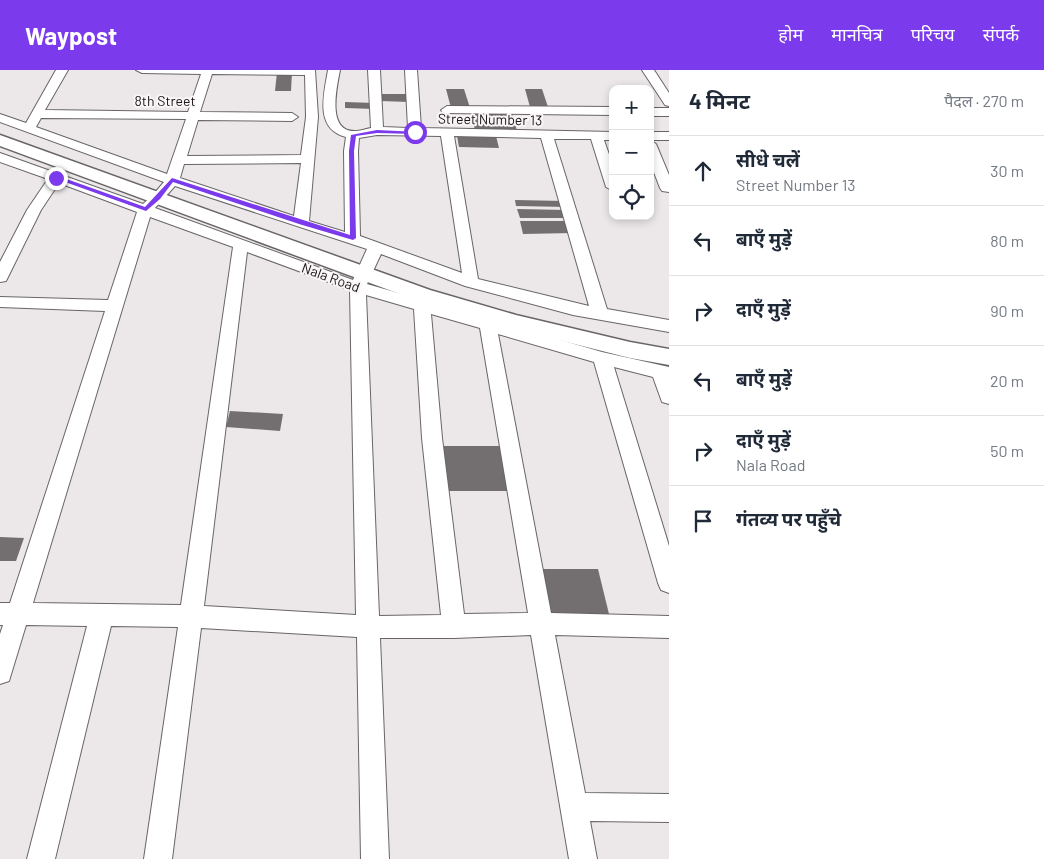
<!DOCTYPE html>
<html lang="hi">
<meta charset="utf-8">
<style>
body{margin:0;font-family:Barlow,"Noto Sans Devanagari",sans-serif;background:#f6f6f7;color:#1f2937}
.controls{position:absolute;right:15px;top:15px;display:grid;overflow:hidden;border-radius:10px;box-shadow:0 2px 8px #0003}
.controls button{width:45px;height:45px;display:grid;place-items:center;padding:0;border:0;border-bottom:1px solid #e0e1e3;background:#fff;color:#1f2937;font:25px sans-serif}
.stop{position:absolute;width:15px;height:15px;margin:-11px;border:4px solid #7c3aed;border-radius:50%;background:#fff}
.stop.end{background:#7c3aed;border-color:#fff;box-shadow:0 1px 5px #0008}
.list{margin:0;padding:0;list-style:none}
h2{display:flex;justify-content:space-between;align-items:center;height:65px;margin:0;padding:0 20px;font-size:21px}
h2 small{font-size:16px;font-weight:400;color:#747a83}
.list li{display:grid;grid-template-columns:32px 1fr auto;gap:15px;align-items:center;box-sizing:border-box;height:70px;padding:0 20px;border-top:1px solid #e0e1e3}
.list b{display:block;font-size:19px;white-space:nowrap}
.list p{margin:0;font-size:16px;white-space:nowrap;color:#747a83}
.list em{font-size:16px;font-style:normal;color:#747a83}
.icon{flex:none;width:28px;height:28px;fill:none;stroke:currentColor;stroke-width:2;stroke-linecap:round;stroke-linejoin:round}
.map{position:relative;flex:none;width:669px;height:789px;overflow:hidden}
header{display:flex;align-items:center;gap:30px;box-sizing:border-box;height:70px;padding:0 25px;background:#7c3aed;color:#fff}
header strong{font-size:24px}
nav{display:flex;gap:28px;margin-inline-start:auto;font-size:18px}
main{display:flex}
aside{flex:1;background:#fff}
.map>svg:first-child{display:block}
.building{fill:#736f71}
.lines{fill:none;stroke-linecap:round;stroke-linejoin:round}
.minor-casing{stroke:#696567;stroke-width:2}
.tertiary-casing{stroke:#696567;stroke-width:3}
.minor{fill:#fff;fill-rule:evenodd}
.tertiary{fill:#fff;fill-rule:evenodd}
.route{fill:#7c3aed}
.labels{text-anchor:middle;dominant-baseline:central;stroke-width:4;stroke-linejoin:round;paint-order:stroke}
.far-street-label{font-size:14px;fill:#171516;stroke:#f9f5f6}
</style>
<header>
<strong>Waypost</strong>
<nav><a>होम</a><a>मानचित्र</a><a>परिचय</a><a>संपर्क</a></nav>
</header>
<main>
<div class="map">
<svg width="669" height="789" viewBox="0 0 669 789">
<rect width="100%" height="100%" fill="#ece8e9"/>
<!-- building -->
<g class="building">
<polygon points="277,2 292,2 291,21 275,21"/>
<polygon points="446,19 464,19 470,38 451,38"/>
<polygon points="525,19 542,19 548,37 530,37"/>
<polygon points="380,24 409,24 409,32 380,31"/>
<polygon points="345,32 375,33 375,39 345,38"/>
<polygon points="471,42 512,43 517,61 475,61"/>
<polygon points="457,66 496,66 499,78 459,77"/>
<polygon points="515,130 565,131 567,137 516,136"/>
<polygon points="517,139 566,140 569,148 520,148"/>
<polygon points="520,151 569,151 573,163 523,164"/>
<polygon points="230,341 283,344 280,361 226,357"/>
<polygon points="437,376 502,376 510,421 443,421"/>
<polygon points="0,467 24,468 16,491 0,491"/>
<polygon points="541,499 598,499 609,544 549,544"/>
</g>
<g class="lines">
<!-- minor casing -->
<g class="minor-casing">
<g id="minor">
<path d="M 56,0 L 68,0 L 45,40 L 188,42 L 201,4 L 142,3 L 136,0 L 315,0 L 318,47 L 309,151 L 345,162 L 344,81 L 346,67 C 314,59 324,24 328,0 L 340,0 C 337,16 326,62 355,61 C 360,61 365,59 371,58 L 368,0 L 380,0 L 383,57 L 408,58 L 405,0 L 417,0 L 421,58 L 613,62 L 613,70 L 604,70 L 613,96 L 613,121 L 606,117 L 591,69 L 554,69 L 607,239 L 669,250 L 669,262 L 573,245 L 465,216 L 381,184 L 367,214 L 602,282 L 669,297 L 669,334 L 662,332 L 653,307 L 614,297 L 669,476 L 669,523 L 661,520 L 658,513 L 594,292 L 498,264 L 551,543 L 669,546 L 669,568 L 555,565 L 585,723 L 669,724 L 669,752 L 590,751 L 597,789 L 569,789 L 531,565 L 454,568 L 380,568 L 389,789 L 361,789 L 357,567 L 201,558 L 172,789 L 144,789 L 178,557 L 111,556 L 55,789 L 27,789 L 87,556 L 26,555 L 9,611 L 0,614 L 0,564 L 3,555 L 0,555 L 0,533 L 10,533 L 105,241 L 0,237 L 0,227 L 108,230 L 137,142 L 59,113 L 41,140 L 8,207 L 6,211 L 0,212 L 0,192 L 27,140 L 48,109 L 0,92 L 0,83 L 143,134 L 153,125 L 164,112 L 0,52 L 0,44 L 26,53 ZM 212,4 L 305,5 L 306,47 L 301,85 L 187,86 L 198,50 L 292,51 L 298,47 L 292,43 L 200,42 ZM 41,48 L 186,49 L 167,104 L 36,57 ZM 377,65 L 441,66 L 462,203 L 360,166 L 358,81 L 359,68 ZM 454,66 L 541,68 L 589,236 L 478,209 ZM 301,93 L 294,146 L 180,108 L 184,94 ZM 175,116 L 367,179 L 353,210 L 155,138 ZM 150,147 L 233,177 L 181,535 L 33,533 ZM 247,182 L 350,220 L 356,545 L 204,536 ZM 366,225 L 414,239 L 422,368 L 441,545 L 379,546 ZM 431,244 L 480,258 L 528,543 L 464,544 L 442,368 Z"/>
<polygon points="642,0 654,0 669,23 669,36 665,35"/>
<polygon points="447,36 613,37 613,45 443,43 441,40"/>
<rect x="650" y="38" width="19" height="8"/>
<rect x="650" y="62" width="19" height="8"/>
<polygon points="650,70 656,74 669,105 669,122 662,121 660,118 650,92"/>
</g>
</g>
<!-- tertiary casing -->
<g class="tertiary-casing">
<polygon id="tertiary" points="0,65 430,220 516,245 630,272 669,279 669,295 630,288 515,259 416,230 0,76"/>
</g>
<!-- minor -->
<use href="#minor" class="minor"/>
<!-- tertiary -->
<use href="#tertiary" class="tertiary"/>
</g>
<!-- route -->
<polygon class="route" points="377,60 418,62 415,64 377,63 356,66 354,81 356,168 353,170 299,154 173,112 160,129 146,141 54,108 58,106 145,137 172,108 350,165 349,81 351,65"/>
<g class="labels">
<!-- far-street labels -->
<g class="far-street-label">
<text x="165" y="30">8th Street</text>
<text transform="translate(490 49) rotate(1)">Street Number 13</text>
<text transform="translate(331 207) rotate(20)">Nala Road</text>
</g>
</g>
</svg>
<div class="controls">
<button>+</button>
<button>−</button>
<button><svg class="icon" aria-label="locate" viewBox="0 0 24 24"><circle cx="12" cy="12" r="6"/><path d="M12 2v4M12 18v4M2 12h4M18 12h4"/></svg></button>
</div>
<div class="stop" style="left:415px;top:62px"></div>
<div class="stop end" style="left:56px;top:108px"></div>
</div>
<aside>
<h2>4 मिनट<small>पैदल · 270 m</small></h2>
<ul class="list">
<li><svg class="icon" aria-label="ahead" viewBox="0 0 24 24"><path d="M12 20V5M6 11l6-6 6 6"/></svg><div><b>सीधे चलें</b><p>Street Number 13</p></div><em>30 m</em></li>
<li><svg class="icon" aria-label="left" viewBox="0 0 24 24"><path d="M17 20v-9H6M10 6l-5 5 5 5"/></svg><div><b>बाएँ मुड़ें</b></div><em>80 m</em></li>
<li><svg class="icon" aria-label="right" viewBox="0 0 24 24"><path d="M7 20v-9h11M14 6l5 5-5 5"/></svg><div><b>दाएँ मुड़ें</b></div><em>90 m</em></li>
<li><svg class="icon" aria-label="left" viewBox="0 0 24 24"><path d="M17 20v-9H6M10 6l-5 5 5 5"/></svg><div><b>बाएँ मुड़ें</b></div><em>20 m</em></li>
<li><svg class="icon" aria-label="right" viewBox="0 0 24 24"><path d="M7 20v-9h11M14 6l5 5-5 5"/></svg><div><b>दाएँ मुड़ें</b><p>Nala Road</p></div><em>50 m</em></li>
<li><svg class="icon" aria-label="arrive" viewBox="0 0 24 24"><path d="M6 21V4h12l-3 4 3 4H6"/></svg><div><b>गंतव्य पर पहुँचे</b></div></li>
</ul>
</aside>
</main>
